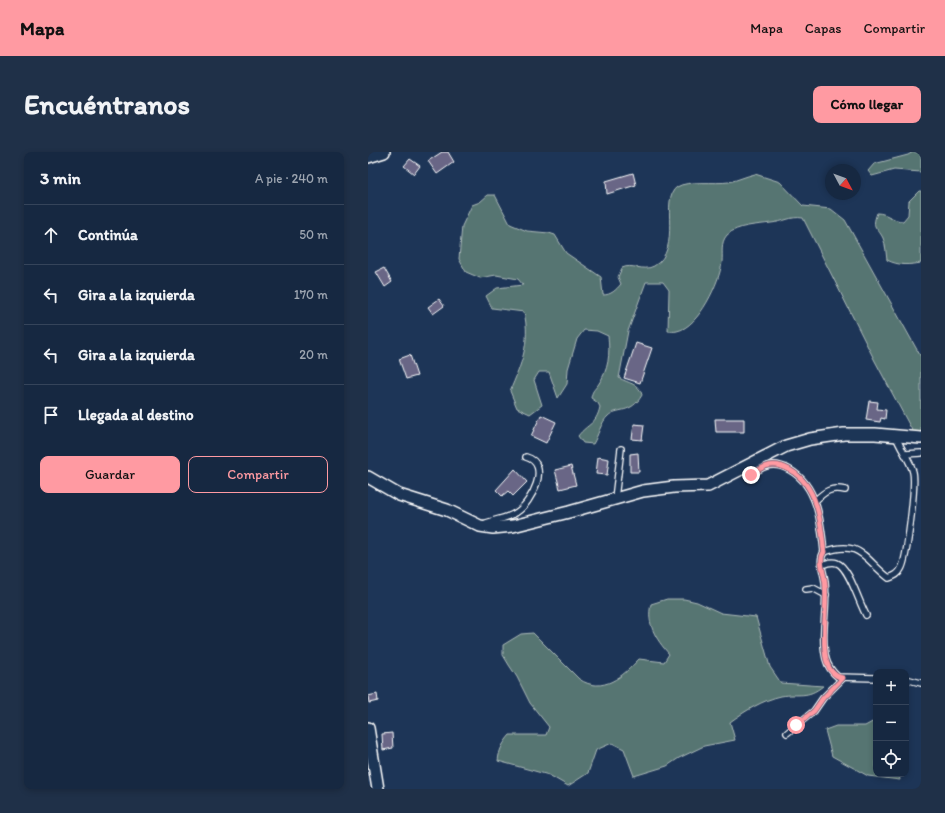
<!DOCTYPE html>
<html lang="es">
<meta charset="utf-8">
<style>
body{margin:0;font-family:Itim,sans-serif;background:#1f3048;color:#f1f3f6}
.controls{position:absolute;right:12px;bottom:12px;display:grid;overflow:hidden;border-radius:8px;box-shadow:0 2px 6px #0003}
.controls button{width:36px;height:36px;display:grid;place-items:center;padding:0;border:0;border-bottom:1px solid #35445a;background:#162841;color:#f1f3f6;font:20px sans-serif}
.compass{position:absolute;left:457px;top:12px;width:36px;height:36px;border-radius:50%;background:#162841;box-shadow:0 2px 6px #0003;rotate:131deg}
.stop{position:absolute;width:12px;height:12px;margin:-9px;border:3px solid #ff9aa2;border-radius:50%;background:#fff}
.stop.end{background:#ff9aa2;border-color:#fff;box-shadow:0 1px 4px #0008}
.list{margin:0;padding:0;list-style:none}
h2{display:flex;justify-content:space-between;align-items:center;height:52px;margin:0;padding:0 16px;font-size:17px}
h2 small{font-size:13px;font-weight:400;color:#9ea6b1}
.list li{display:grid;grid-template-columns:26px 1fr auto;gap:12px;align-items:center;box-sizing:border-box;height:60px;padding:0 16px;border-top:1px solid #35445a}
.list b{display:block;font-size:15px;white-space:nowrap}
.list em{font-size:13px;font-style:normal;color:#9ea6b1}
.actions{display:flex;gap:8px;padding:12px 16px}
.actions a{flex:1;padding:9px 0;border:1px solid #ff9aa2;border-radius:8px;text-align:center;font-size:14px;color:#ff9aa2}
.actions .main{background:#ff9aa2;color:#111}
.icon{flex:none;width:22px;height:22px;fill:none;stroke:currentColor;stroke-width:2;stroke-linecap:round;stroke-linejoin:round}
.map{position:relative;flex:none;width:553px;height:637px;overflow:hidden;border-radius:8px}
header{display:flex;align-items:center;gap:24px;box-sizing:border-box;height:56px;padding:0 20px;background:#ff9aa2;color:#111}
header strong{font-size:19px}
nav{display:flex;gap:22px;margin-inline-start:auto;font-size:14px}
.intro{display:flex;align-items:center;justify-content:space-between;box-sizing:border-box;height:96px;padding:0 24px}
h1{margin:0;font-size:28px}
.button{padding:10px 18px;border-radius:8px;background:#ff9aa2;color:#111;font-size:14px;font-weight:700}
main{display:flex;gap:24px;padding:0 24px}
aside{flex:1;background:#162841;border-radius:8px;box-shadow:0 2px 6px #0003}
.map>svg:first-child{display:block}
.green{fill:#577472;stroke:#abbab8}
.building{fill:#696686;stroke:#fff}
.lines{fill:none;stroke-linecap:round;stroke-linejoin:round}
.service-casing{stroke:#fff;stroke-width:8}
.minor-casing{stroke:#fff;stroke-width:14}
.service{stroke:#1d3557;stroke-width:5.5}
.minor{stroke:#1d3557;stroke-width:11}
.route{stroke:#ff9aa2;stroke-width:5}
</style>
<header>
<strong>Mapa</strong>
<nav><a>Mapa</a><a>Capas</a><a>Compartir</a></nav>
</header>
<div class="intro"><h1>Encuéntranos</h1><a class="button">Cómo llegar</a></div>
<main>
<aside>
<h2>3 min<small>A pie · 240 m</small></h2>
<ul class="list">
<li><svg class="icon" aria-label="ahead" viewBox="0 0 24 24"><path d="M12 20V5M6 11l6-6 6 6"/></svg><div><b>Continúa</b></div><em>50 m</em></li>
<li><svg class="icon" aria-label="left" viewBox="0 0 24 24"><path d="M17 20v-9H6M10 6l-5 5 5 5"/></svg><div><b>Gira a la izquierda</b></div><em>170 m</em></li>
<li><svg class="icon" aria-label="left" viewBox="0 0 24 24"><path d="M17 20v-9H6M10 6l-5 5 5 5"/></svg><div><b>Gira a la izquierda</b></div><em>20 m</em></li>
<li><svg class="icon" aria-label="arrive" viewBox="0 0 24 24"><path d="M6 21V4h12l-3 4 3 4H6"/></svg><div><b>Llegada al destino</b></div></li>
</ul>
<div class="actions"><a class="main">Guardar</a><a>Compartir</a></div>
</aside>
<div class="map">
<svg width="553" height="637" viewBox="0 0 553 637">
<rect width="100%" height="100%" fill="#1d3557"/>
<filter id="ink" filterUnits="userSpaceOnUse"><feTurbulence type="fractalNoise" baseFrequency=".025" numOctaves="2"/><feDisplacementMap in="SourceGraphic" scale="8" xChannelSelector="R" yChannelSelector="G"/><feConvolveMatrix kernelMatrix="1 2 1 2 8 2 1 2 1" color-interpolation-filters="sRGB"/></filter>
<g filter="url(#ink)">
<!-- green -->
<g class="green">
<polygon points="545,0 553,0 553,20 526,18 504,24 500,19 506,12 540,3"/>
<path d="M 387,22 L 412,30 L 435,54 L 463,57 L 477,68 L 553,205 L 553,281 L 545,280 L 507,209 L 435,66 C 422,64 416,70 403,71 C 390,73 369,73 359,83 C 352,91 355,100 354,110 C 352,129 331,175 309,179 C 306,180 303,179 300,179 L 301,138 L 295,130 L 278,130 L 260,179 L 251,226 C 260,231 272,232 274,243 C 263,263 249,255 240,264 C 233,270 230,284 225,292 L 215,291 L 210,284 C 220,271 228,273 232,255 L 230,251 L 223,246 C 224,239 226,238 230,233 C 241,217 242,203 240,184 L 229,179 L 216,178 L 209,187 L 200,217 L 199,232 L 190,246 L 181,220 L 171,220 L 166,228 L 174,253 L 162,262 L 149,256 L 142,239 C 153,213 163,190 156,160 L 124,156 L 118,144 L 129,136 L 155,133 L 150,127 L 128,123 L 112,126 L 98,120 L 91,107 L 94,74 L 104,53 L 112,50 L 120,43 L 127,43 L 142,72 L 159,79 L 181,81 L 187,83 L 198,101 L 233,125 L 235,143 C 243,143 248,138 253,132 L 250,125 L 254,116 C 264,111 275,120 286,114 C 315,97 291,47 309,35 C 320,28 347,32 361,30 C 370,28 378,24 387,22 Z"/>
<path d="M 551,39 L 553,39 L 553,111 C 541,113 531,114 519,108 C 518,102 518,93 515,86 C 509,74 503,77 509,61 C 519,61 525,69 535,69 L 540,63 L 541,49 Z"/>
<path d="M 299,447 L 316,447 L 329,450 L 353,461 L 388,465 L 402,515 L 413,531 L 455,534 C 439,547 431,541 413,544 C 395,548 377,559 362,570 L 367,588 L 336,594 L 311,606 L 299,614 L 266,624 L 256,597 L 244,591 L 228,598 L 220,621 L 200,634 L 181,623 L 130,609 C 131,598 135,591 142,583 L 178,583 L 181,575 L 162,551 L 149,525 L 141,513 L 135,503 L 135,493 L 153,482 L 165,481 L 211,527 C 235,543 255,524 271,507 L 296,510 L 301,502 C 288,487 278,472 283,452 Z"/>
<polygon points="508,568 508,622 531,622 532,628 500,624 464,604 457,578 468,574 497,574"/>
</g>
<!-- building -->
<g class="building">
<polygon points="74,0 80,0 86,10 69,22 60,9"/>
<polygon points="42,7 52,14 46,22 36,14"/>
<polygon points="265,21 268,33 239,42 238,29"/>
<polygon points="16,116 24,130 17,135 8,120"/>
<polygon points="71,147 76,154 65,162 60,155"/>
<polygon points="268,191 284,196 272,231 256,226"/>
<polygon points="42,203 49,224 38,227 31,207"/>
<polygon points="501,249 510,250 509,257 518,258 517,267 513,266 512,270 498,268"/>
<polygon points="173,263 188,270 178,291 163,284"/>
<polygon points="347,267 376,267 376,280 348,280"/>
<polygon points="266,272 276,273 274,288 264,287"/>
<polygon points="270,301 271,320 262,320 262,302"/>
<polygon points="230,305 241,307 239,323 228,322"/>
<polygon points="203,314 208,333 192,337 187,318"/>
<polygon points="147,317 159,330 145,344 140,339 134,344 128,338"/>
<polygon points="9,542 10,549 1,551 0,544"/>
<polygon points="24,581 25,596 15,598 14,582"/>
</g>
<g class="lines">
<!-- service casing -->
<g class="service-casing">
<g id="service">
<polyline points="537,302 553,301"/>
<path d="M 383,323 C 396,313 406,309 422,318 C 450,334 453,371 456,400"/>
<polyline points="247,346 253,297"/>
<path d="M 447,349 C 457,339 463,335 477,338"/>
<path d="M 116,372 C 127,367 139,367 149,360 C 163,351 184,312 158,305"/>
<path d="M 454,413 C 459,411 464,409 469,411 C 481,415 491,451 498,463"/>
<polyline points="438,437 445,436 458,443"/>
<path d="M 508,526 L 470,525 C 464,520 460,515 458,507 C 452,482 460,455 457,430 C 456,420 450,409 456,400 C 493,387 496,407 521,426 C 526,424 530,423 533,417 C 539,408 548,332 545,320 C 542,307 532,297 528,284"/>
<polyline points="538,527 553,531"/>
<polyline points="419,581 446,559 455,546 475,526"/>
</g>
</g>
<!-- minor casing -->
<g class="minor-casing">
<g id="minor">
<polyline points="0,5 16,0"/>
<polyline points="0,325 31,343 79,358 112,374 125,376 145,374 201,360 275,339 306,335 340,334 418,294 442,287 476,282 507,282 553,286"/>
<polyline points="0,576 10,637"/>
</g>
</g>
<!-- service -->
<use href="#service" class="service"/>
<!-- minor -->
<use href="#minor" class="minor"/>
</g>
</g>
<g class="lines" filter="url(#ink)">
<!-- route -->
<path class="route" d="M 383,323 C 396,313 406,309 422,318 C 450,334 453,370 456,400 C 450,409 456,420 457,430 C 460,455 453,481 458,507 C 460,516 465,524 475,526 L 455,546 L 446,559 L 428,573"/>
</g>
</svg>
<div class="controls">
<button>+</button>
<button>−</button>
<button><svg class="icon" aria-label="locate" viewBox="0 0 24 24"><circle cx="12" cy="12" r="6"/><path d="M12 2v4M12 18v4M2 12h4M18 12h4"/></svg></button>
</div>
<svg class="compass" viewBox="-18 -18 36 36"><path d="M0-13l5 13h-10z" fill="#e53935"/><path d="M0 13l5-13h-10z" fill="#9ea6b1"/></svg>
<div class="stop" style="left:428px;top:573px"></div>
<div class="stop end" style="left:383px;top:323px"></div>
</div>
</main>
